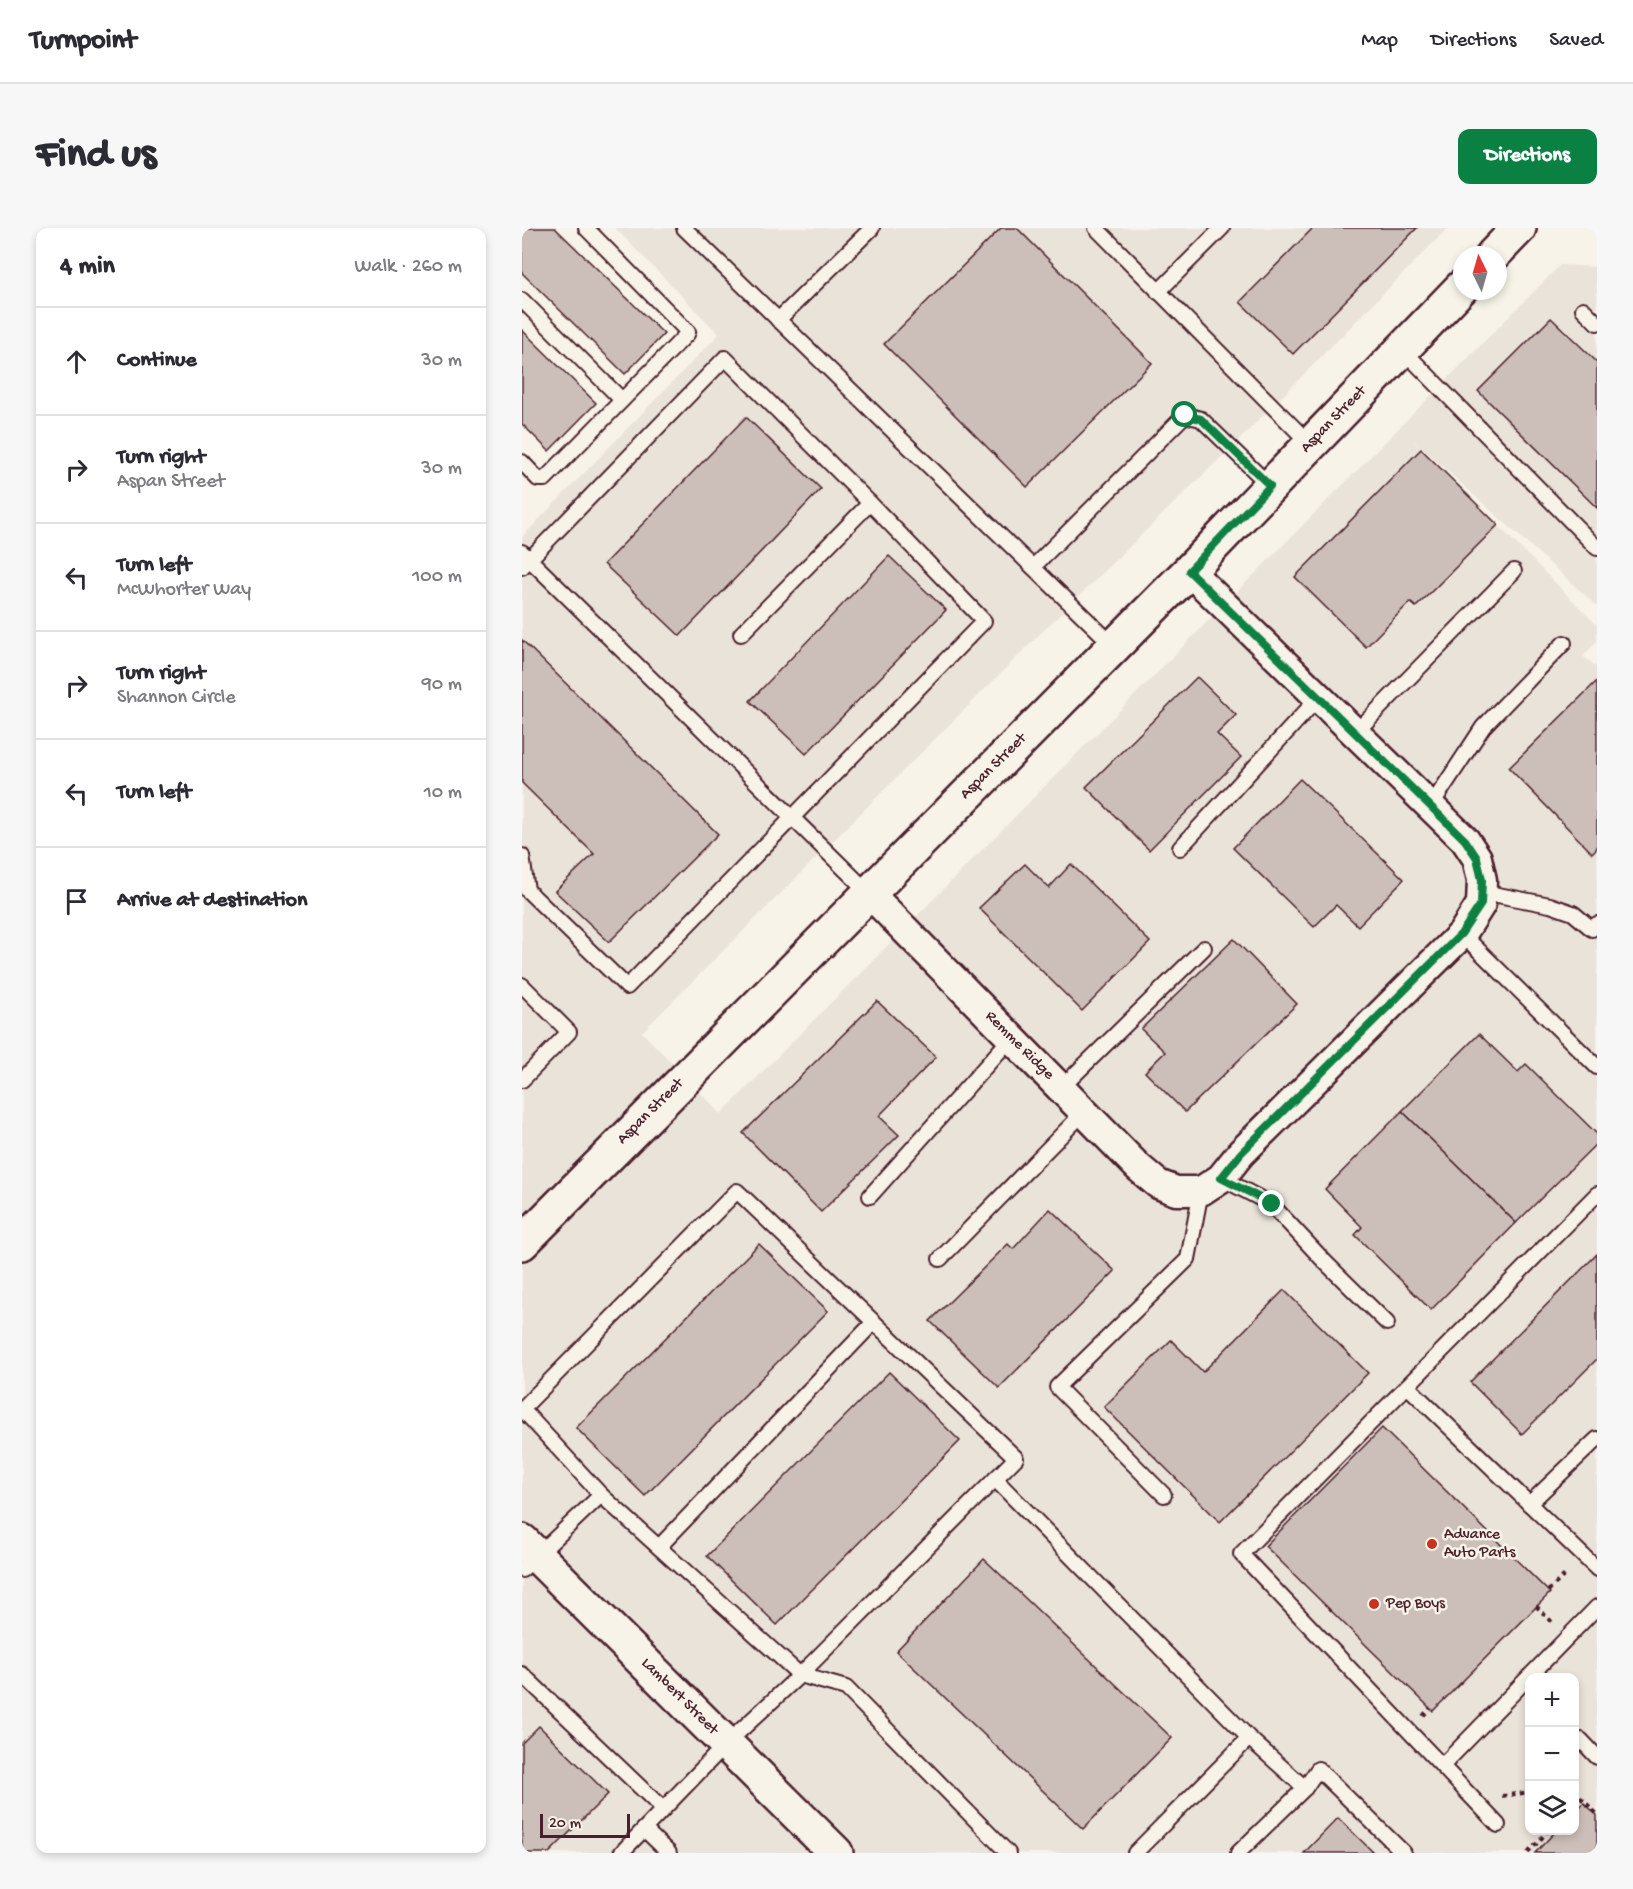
<!DOCTYPE html>
<meta charset="utf-8">
<style>
body{margin:0;font-family:"Gochi Hand",sans-serif;background:#f7f7f7;color:#2b2b33}
.controls{position:absolute;right:18px;bottom:18px;display:grid;overflow:hidden;border-radius:12px;box-shadow:0 3px 9px #0003}
.controls button{width:54px;height:54px;display:grid;place-items:center;padding:0;border:0;border-bottom:2px solid #e1e1e2;background:#fff;color:#2b2b33;font:30px sans-serif}
.compass{position:absolute;left:931px;top:18px;width:54px;height:54px;border-radius:50%;background:#fff;box-shadow:0 3px 9px #0003;rotate:355deg}
.scale{position:absolute;left:18px;bottom:15px;width:90px;box-sizing:border-box;padding-left:6px;border:3px solid #4a1f2b;border-top:0;font-size:16px;line-height:21px;white-space:nowrap;color:#4a1f2b;-webkit-text-stroke:4px #f7f3e8;paint-order:stroke}
.stop{position:absolute;width:18px;height:18px;margin:-14px;border:4px solid #0b8043;border-radius:50%;background:#fff}
.stop.end{background:#0b8043;border-color:#fff;box-shadow:0 2px 6px #0008}
.list{margin:0;padding:0;list-style:none}
h2{display:flex;justify-content:space-between;align-items:center;height:78px;margin:0;padding:0 24px;font-size:26px}
h2 small{font-size:20px;font-weight:400;color:#7c7c81}
.list li{display:grid;grid-template-columns:39px 1fr auto;gap:18px;align-items:center;box-sizing:border-box;height:108px;padding:0 24px;border-top:2px solid #e1e1e2}
.list b{display:block;font-size:22px;white-space:nowrap}
.list p{margin:0;font-size:20px;white-space:nowrap;color:#7c7c81}
.list em{font-size:20px;font-style:normal;color:#7c7c81}
.icon{flex:none;width:33px;height:33px;fill:none;stroke:currentColor;stroke-width:2;stroke-linecap:round;stroke-linejoin:round}
.map{position:relative;flex:none;width:1075px;height:1625px;overflow:hidden;border-radius:12px}
header{display:flex;align-items:center;gap:36px;box-sizing:border-box;height:84px;padding:0 30px;background:#fff;border-bottom:2px solid #e1e1e2}
header strong{font-size:28px}
nav{display:flex;gap:33px;margin-inline-start:auto;font-size:21px}
.intro{display:flex;align-items:center;justify-content:space-between;box-sizing:border-box;height:144px;padding:0 36px}
h1{margin:0;font-size:42px}
.button{padding:15px 27px;border-radius:12px;background:#0b8043;color:#fff;font-size:21px;font-weight:700}
main{display:flex;gap:36px;padding:0 36px}
aside{flex:1;background:#fff;border-radius:12px;box-shadow:0 3px 9px #0003}
.map>svg:first-child{display:block}
.built{fill:#eae3da;fill-rule:evenodd}
.building{fill:#ccbfb9;stroke:#4a1f2b;stroke-width:1.5}
.lines{fill:none;stroke-linecap:round;stroke-linejoin:round}
.lane-casing{stroke:#4a1f2b;stroke-width:18}
.street-casing{stroke:#4a1f2b;stroke-width:33}
.secondary-casing{stroke:#4a1f2b;stroke-width:38}
.path{stroke:#4a1f2b;stroke-width:4;stroke-dasharray:4.5 4.5;stroke-linecap:butt}
.lane{stroke:#f7f3e8;stroke-width:14}
.street{stroke:#f7f3e8;stroke-width:28}
.secondary{stroke:#f7f3e8;stroke-width:33}
.route{stroke:#0b8043;stroke-width:8}
.poi-dot{fill:#c8321e;stroke:#f7f3e8;stroke-width:2}
.labels{text-anchor:middle;dominant-baseline:central;stroke-width:5;stroke-linejoin:round;paint-order:stroke}
.street-label{font-size:16px;fill:#4a1f2b;stroke:#f7f3e8}
.poi-label{font-size:16px;fill:#4a1f2b;stroke:#f7f3e8;text-anchor:start}
</style>
<header>
<strong>Turnpoint</strong>
<nav><a>Map</a><a>Directions</a><a>Saved</a></nav>
</header>
<div class="intro"><h1>Find us</h1><a class="button">Directions</a></div>
<main>
<aside>
<h2>4 min<small>Walk · 260 m</small></h2>
<ul class="list">
<li><svg class="icon" aria-label="ahead" viewBox="0 0 24 24"><path d="M12 20V5M6 11l6-6 6 6"/></svg><div><b>Continue</b></div><em>30 m</em></li>
<li><svg class="icon" aria-label="right" viewBox="0 0 24 24"><path d="M7 20v-9h11M14 6l5 5-5 5"/></svg><div><b>Turn right</b><p>Aspan Street</p></div><em>30 m</em></li>
<li><svg class="icon" aria-label="left" viewBox="0 0 24 24"><path d="M17 20v-9H6M10 6l-5 5 5 5"/></svg><div><b>Turn left</b><p>McWhorter Way</p></div><em>100 m</em></li>
<li><svg class="icon" aria-label="right" viewBox="0 0 24 24"><path d="M7 20v-9h11M14 6l5 5-5 5"/></svg><div><b>Turn right</b><p>Shannon Circle</p></div><em>90 m</em></li>
<li><svg class="icon" aria-label="left" viewBox="0 0 24 24"><path d="M17 20v-9H6M10 6l-5 5 5 5"/></svg><div><b>Turn left</b></div><em>10 m</em></li>
<li><svg class="icon" aria-label="arrive" viewBox="0 0 24 24"><path d="M6 21V4h12l-3 4 3 4H6"/></svg><div><b>Arrive at destination</b></div></li>
</ul>
</aside>
<div class="map">
<svg width="1075" height="1625" viewBox="0 0 1075 1625">
<rect width="100%" height="100%" fill="#f7f3e8"/>
<filter id="ink" filterUnits="userSpaceOnUse"><feTurbulence type="fractalNoise" baseFrequency=".0167" numOctaves="2"/><feDisplacementMap in="SourceGraphic" scale="12" xChannelSelector="R" yChannelSelector="G"/><feConvolveMatrix kernelMatrix="1 2 1 2 8 2 1 2 1" color-interpolation-filters="sRGB"/></filter>
<g filter="url(#ink)">
<!-- built -->
<path class="built" d="M 93,0 L 926,0 L 721,208 L 522,402 L 120,804 L 199,886 L 1038,37 L 1075,39 L 1075,378 L 890,211 L 1075,397 L 1075,413 L 1061,428 L 1075,439 L 1075,1625 L 0,1625 L 0,309 L 197,106 ZM 1008,1450 L 1052,1450 L 1052,1602 L 1008,1602 Z"/>
<!-- building -->
<g class="building">
<polygon points="0,0 33,0 142,106 103,146 0,45"/>
<polygon points="479,0 495,0 630,135 505,259 362,116"/>
<polygon points="791,0 895,0 771,126 718,74"/>
<polygon points="1029,90 1075,134 1075,280 956,163"/>
<polygon points="0,102 74,175 27,223 0,196"/>
<polygon points="224,189 299,261 158,408 82,336"/>
<polygon points="899,221 976,297 894,379 888,374 844,419 773,349"/>
<polygon points="367,328 424,382 284,526 228,473"/>
<polygon points="0,412 196,606 87,714 33,663 72,626 0,555"/>
<polygon points="675,449 714,487 695,506 719,529 627,622 564,559"/>
<polygon points="1075,453 1075,620 1070,625 987,540"/>
<polygon points="778,551 882,651 836,698 814,677 792,699 711,620"/>
<polygon points="503,636 527,660 549,636 628,714 560,783 457,680"/>
<polygon points="712,711 775,776 663,884 623,844 643,824 619,801"/>
<polygon points="355,773 414,829 357,888 377,907 299,984 221,905"/>
<polygon points="957,806 996,844 1004,836 1075,906 1075,915 994,995 880,883"/>
<polygon points="880,883 994,995 909,1082 833,1007 840,999 803,961"/>
<polygon points="528,981 593,1043 477,1160 408,1093 486,1016 491,1021"/>
<polygon points="237,1016 306,1083 123,1268 54,1200"/>
<polygon points="1075,1026 1075,1131 1000,1206 948,1154"/>
<polygon points="762,1062 846,1145 698,1294 582,1179 649,1112 681,1144"/>
<polygon points="367,1144 438,1213 255,1397 185,1328"/>
<polygon points="860,1200 1028,1365 911,1483 743,1318"/>
<polygon points="462,1331 650,1510 561,1601 374,1423"/>
<polygon points="17,1498 86,1566 27,1625 0,1625 0,1515"/>
<polygon points="1062,1575 1075,1587 1075,1625 1013,1625 1035,1602 1052,1602 1052,1584"/>
<polygon points="816,1590 852,1625 782,1625"/>
</g>
<g class="lines">
<!-- lane casing -->
<g class="lane-casing">
<g id="lane">
<polyline points="162,0 592,418"/>
<polyline points="574,0 788,216"/>
<polyline points="636,64 700,0"/>
<polyline points="0,72 100,172"/>
<polyline points="1061,81 1075,95"/>
<polyline points="256,92 350,0"/>
<polyline points="880,121 1075,320"/>
<polyline points="0,234 16,251 23,251 165,106 166,104 64,0"/>
<polyline points="0,324 346,664"/>
<polyline points="0,339 203,130 348,275 462,393 105,759 5,662 0,628"/>
<polyline points="511,339 663,187 679,191 748,258"/>
<polyline points="219,406 348,275"/>
<polyline points="833,505 992,343"/>
<polyline points="909,578 961,499 1042,415"/>
<polyline points="658,620 797,469"/>
<polyline points="960,664 1028,677 1051,685 1070,701 1075,696"/>
<polyline points="940,706 1075,839"/>
<polyline points="0,757 47,804 0,852"/>
<polyline points="539,860 682,720"/>
<polyline points="699,950 749,976 803,1034 865,1095"/>
<polyline points="348,968 489,810"/>
<polyline points="418,1031 562,884"/>
<polyline points="885,1158 1075,1341"/>
<polyline points="0,1181 215,963 494,1230 278,1447 204,1516 99,1625"/>
<polyline points="0,1181 79,1267 278,1447 324,1460 486,1625"/>
<polyline points="473,1251 727,1510 613,1625"/>
<polyline points="642,1267 535,1159 666,1031 679,963"/>
<polyline points="1007,1276 1075,1211"/>
<polyline points="137,1319 352,1094"/>
<polyline points="0,1342 79,1267"/>
<polyline points="0,1446 141,1581"/>
<polyline points="727,1510 783,1560"/>
<polyline points="1059,1512 1075,1529"/>
<polyline points="920,1538 1075,1379"/>
<polyline points="976,1597 719,1326 1075,966"/>
<polyline points="122,1601 147,1625"/>
<polyline points="716,1625 783,1560 796,1541 882,1625"/>
</g>
</g>
<!-- street casing -->
<g class="street-casing">
<polyline id="street" points="346,664 616,939 636,956 654,963 679,963 699,950 719,925 940,706 959,676 960,652 955,630 943,612 667,343"/>
</g>
<!-- secondary casing -->
<g class="secondary-casing">
<g id="secondary">
<polyline points="971,27 997,0"/>
<polyline points="0,1015 667,343 940,59"/>
<polyline points="0,1313 314,1625"/>
</g>
</g>
<!-- path -->
<g class="path">
<polyline points="1026,1363 1045,1345"/>
<polyline points="1014,1378 1031,1395"/>
<polyline points="901,1488 908,1480"/>
<polyline points="980,1568 1008,1564"/>
<polyline points="1052,1577 1059,1570 1075,1586"/>
<polyline points="1006,1625 1027,1602"/>
</g>
<!-- lane -->
<use href="#lane" class="lane"/>
<!-- street -->
<use href="#street" class="street"/>
<!-- secondary -->
<use href="#secondary" class="secondary"/>
</g>
</g>
<g class="lines" filter="url(#ink)">
<!-- route -->
<polyline class="route" points="663,187 679,191 748,258 667,343 943,612 955,630 960,652 959,676 939,706 719,925 699,950 750,976"/>
</g>
<!-- markers -->
<g class="poi-dot">
<circle cx="910" cy="1316" r="6"/>
<circle cx="852" cy="1376" r="6"/>
</g>
<g class="labels">
<!-- street labels -->
<g class="street-label">
<text transform="translate(812 192) rotate(-46)">Aspan Street</text>
<text transform="translate(472 539) rotate(-45)">Aspan Street</text>
<text transform="translate(497 818) rotate(45)">Remme Ridge</text>
<text transform="translate(129 884) rotate(-45)">Aspan Street</text>
<text transform="translate(157 1469) rotate(45)">Lambert Street</text>
</g>
<!-- poi labels -->
<g class="poi-label">
<text x="922" y="1307">Advance<tspan x="922" dy="18">Auto Parts</tspan></text>
<text x="864" y="1376">Pep Boys</text>
</g>
</g>
</svg>
<div class="controls">
<button>+</button>
<button>−</button>
<button><svg class="icon" aria-label="layers" viewBox="0 0 24 24"><path d="M12 4l9 5-9 5-9-5zM3 14l9 5 9-5"/></svg></button>
</div>
<svg class="compass" viewBox="-18 -18 36 36"><path d="M0-13l5 13h-10z" fill="#e53935"/><path d="M0 13l5-13h-10z" fill="#7c7c81"/></svg>
<div class="scale">20 m</div>
<div class="stop" style="left:663px;top:187px"></div>
<div class="stop end" style="left:750px;top:976px"></div>
</div>
</main>
